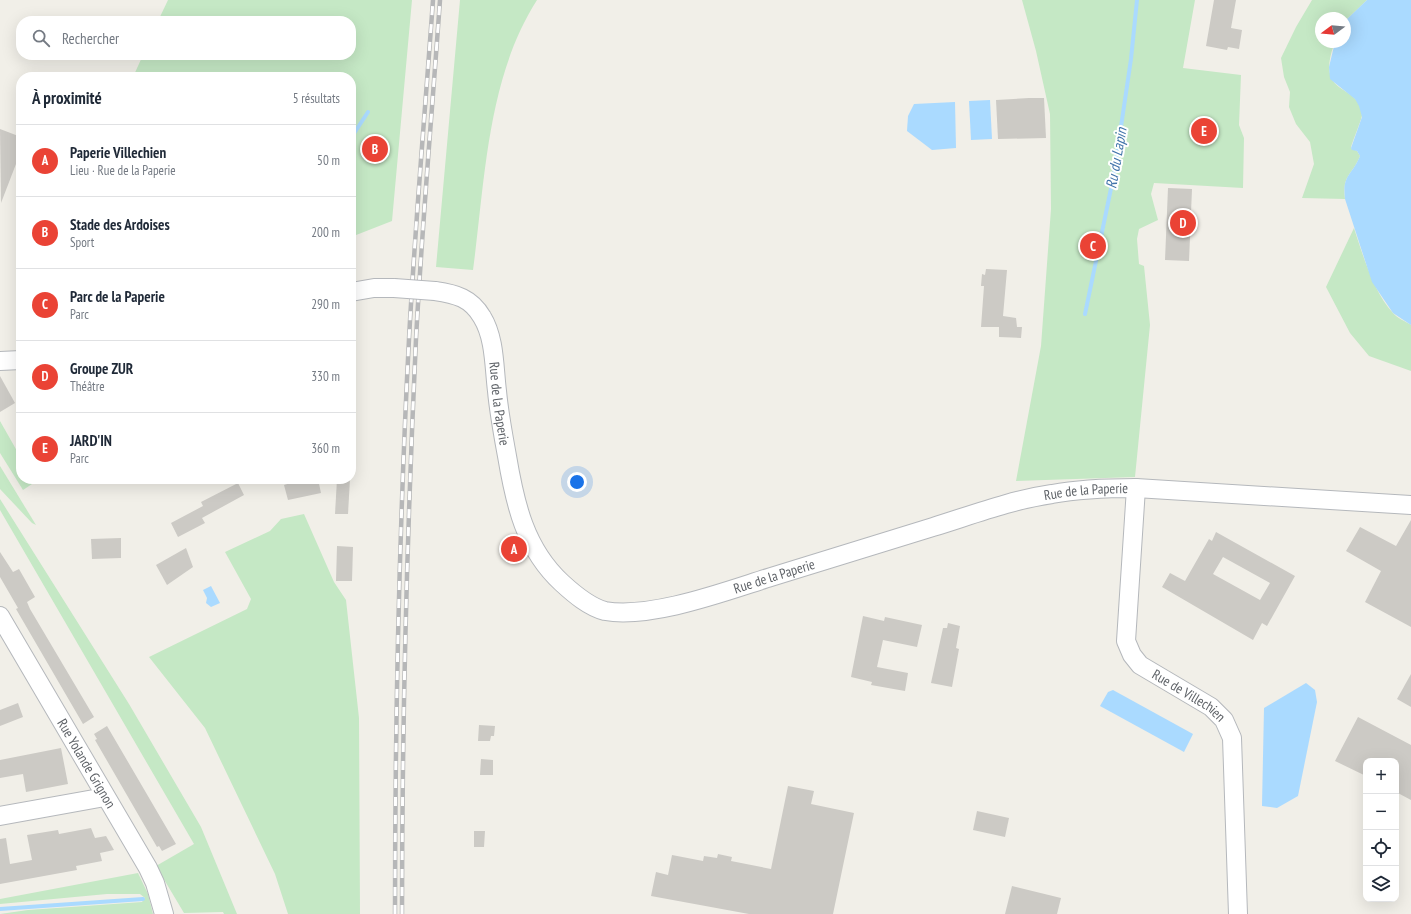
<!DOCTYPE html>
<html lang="fr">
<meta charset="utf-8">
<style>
body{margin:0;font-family:"PT Sans Narrow",sans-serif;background:#f6f6f7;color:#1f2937}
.controls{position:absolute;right:12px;bottom:12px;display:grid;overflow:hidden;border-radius:8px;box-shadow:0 4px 16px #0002}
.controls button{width:36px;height:36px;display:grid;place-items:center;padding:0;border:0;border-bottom:1px solid #e0e1e3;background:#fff;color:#1f2937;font:20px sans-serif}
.compass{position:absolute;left:1315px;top:12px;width:36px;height:36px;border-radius:50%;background:#fff;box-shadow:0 4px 16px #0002;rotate:254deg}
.you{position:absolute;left:577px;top:482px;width:14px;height:14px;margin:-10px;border:3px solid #fff;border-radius:50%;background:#1a73e8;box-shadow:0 0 0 6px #1a73e833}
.badge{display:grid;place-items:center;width:26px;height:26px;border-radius:50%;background:#ea4335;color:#fff;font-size:13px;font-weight:700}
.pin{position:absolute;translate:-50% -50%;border:2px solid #fff;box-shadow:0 1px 4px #0006}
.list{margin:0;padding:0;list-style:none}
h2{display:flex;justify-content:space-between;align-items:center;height:52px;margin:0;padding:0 16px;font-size:17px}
h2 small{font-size:13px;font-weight:400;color:#747a83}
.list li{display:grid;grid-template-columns:26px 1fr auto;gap:12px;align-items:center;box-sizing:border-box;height:72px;padding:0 16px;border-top:1px solid #e0e1e3}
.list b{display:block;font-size:15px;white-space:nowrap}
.list p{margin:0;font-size:13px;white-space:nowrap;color:#747a83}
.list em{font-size:13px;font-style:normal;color:#747a83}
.icon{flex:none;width:22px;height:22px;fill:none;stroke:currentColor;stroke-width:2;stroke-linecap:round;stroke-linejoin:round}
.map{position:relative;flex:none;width:1411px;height:914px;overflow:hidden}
.search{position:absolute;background:#fff;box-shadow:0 4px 16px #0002;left:16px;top:16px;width:340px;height:44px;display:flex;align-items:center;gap:10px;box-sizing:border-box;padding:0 14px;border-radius:16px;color:#747a83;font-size:15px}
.panel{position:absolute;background:#fff;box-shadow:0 4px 16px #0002;left:16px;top:72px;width:340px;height:412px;border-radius:16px}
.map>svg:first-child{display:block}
.green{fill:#c5e8c5}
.water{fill:#aadaff}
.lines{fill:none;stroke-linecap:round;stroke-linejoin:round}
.stream{stroke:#aadaff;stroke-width:4}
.building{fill:#cccac5;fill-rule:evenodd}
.minor-casing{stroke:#b5b8bc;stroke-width:20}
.minor{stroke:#fff;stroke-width:18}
.rail-casing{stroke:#b6b7b8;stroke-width:4.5}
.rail{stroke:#fff;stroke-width:3;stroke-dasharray:9;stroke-linecap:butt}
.minor-bridge-casing{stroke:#b5b8bc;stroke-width:20;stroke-linecap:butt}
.minor-bridge{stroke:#fff;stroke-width:18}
.labels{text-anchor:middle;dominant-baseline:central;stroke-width:4;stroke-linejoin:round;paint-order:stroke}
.street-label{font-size:14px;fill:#5f6368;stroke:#fff}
.water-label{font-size:15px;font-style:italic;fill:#4174aa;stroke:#fff}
</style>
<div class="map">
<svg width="1411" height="914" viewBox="0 0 1411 914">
<rect width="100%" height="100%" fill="#f1efe8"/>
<!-- green -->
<g class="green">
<polygon points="168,0 412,0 392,221 351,237 351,77 133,77 143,55 351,55 351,21 158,21"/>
<path d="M 460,0 L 537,0 C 487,78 485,181 473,270 L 436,267 Z"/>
<polygon points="1022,0 1195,0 1183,68 1241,75 1239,125 1244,138 1243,188 1154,183 1151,194 1158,220 1139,229 1137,239 1139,264 1144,266 1150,325 1135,477 1016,481 1041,346 1051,209 1050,114 1036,51"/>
<path d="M 1312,0 L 1367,0 L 1345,21 L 1345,18 L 1321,18 L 1321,42 L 1335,42 C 1313,99 1361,82 1362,115 C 1362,119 1352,142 1351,148 L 1357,151 L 1360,156 C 1352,176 1342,174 1345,199 L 1302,198 L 1314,164 L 1310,142 L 1296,124 L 1289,107 L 1290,92 L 1284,77 L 1281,58 L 1296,27 Z"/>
<path d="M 1354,228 C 1362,253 1374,293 1393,313 C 1397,318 1405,321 1411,325 L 1411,371 L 1369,356 L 1350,333 L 1326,287 Z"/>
<polygon points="0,421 21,458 21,479 33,479 35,482 23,490 0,453"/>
<polygon points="0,466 36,525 32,523 0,489"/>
<polygon points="0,499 129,704 201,827 237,914 224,914 223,912 184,913 156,866 194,844 0,510"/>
<polygon points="304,514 334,582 346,600 359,718 360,914 288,914 275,874 205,728 149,657 247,609 251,599 225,552 270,531 281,519"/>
<polygon points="138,873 148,894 153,914 0,914 28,910 142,902 145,898 140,894 107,894 0,904 0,899"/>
</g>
<!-- water -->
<g class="water">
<path d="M 1367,0 L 1411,0 L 1411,325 L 1393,313 L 1372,282 L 1345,199 C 1342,174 1352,176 1360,156 L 1357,151 L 1352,150 L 1351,148 L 1362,117 L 1359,106 L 1355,99 L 1330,79 L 1329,67 L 1335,42 L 1345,42 L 1345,21 Z"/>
<polygon points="990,100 992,139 971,140 969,101"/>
<polygon points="955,102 956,148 932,150 907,131 908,116 914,104"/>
<polygon points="211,586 220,603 211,607 206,603 207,598 203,590"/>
<polygon points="1306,683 1315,690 1317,702 1298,796 1277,808 1262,806 1264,708"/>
<polygon points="1113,690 1193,734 1184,752 1100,706 1108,692"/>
</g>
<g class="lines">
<!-- stream -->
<g class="stream">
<polyline points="351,138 368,112"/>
<polyline points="1085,314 1114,174 1131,59 1137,0"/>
<polyline points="0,909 143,899"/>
</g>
</g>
<!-- building -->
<g class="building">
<polygon points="1214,0 1236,0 1231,28 1242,30 1239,49 1228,47 1227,50 1206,46"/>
<polygon points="1029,98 1044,98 1046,138 998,139 996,100"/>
<polygon points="0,129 21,137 21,151 1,203"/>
<polygon points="1168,188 1192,189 1189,261 1165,260"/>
<polygon points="986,269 1007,270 1003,316 1016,318 1017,327 1022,327 1021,338 999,337 999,327 981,327 984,286 981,286 982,274 985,275"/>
<polygon points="0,376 15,403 0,412"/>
<polygon points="293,479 318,479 321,493 288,500 284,485 294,482"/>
<polygon points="337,479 350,479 348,514 335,514"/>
<polygon points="238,483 244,495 202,518 205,523 178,537 171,523 203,506 201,502"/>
<polygon points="1411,520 1411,627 1365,602 1381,571 1346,551 1360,527 1396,546"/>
<path d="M 1216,532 L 1295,576 L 1267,626 L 1262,623 L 1253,640 L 1162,587 L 1170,573 L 1185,581 L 1209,539 L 1212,541 ZM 1223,557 L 1270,583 L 1260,600 L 1213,574 Z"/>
<polygon points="121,538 121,558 92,559 91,539"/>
<polygon points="337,546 353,547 352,581 336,581"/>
<polygon points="186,548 193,567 167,585 156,565"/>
<polygon points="0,552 13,572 19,569 35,597 27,602 30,609 94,717 83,724 16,609 18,608 0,577"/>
<polygon points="863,616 884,621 885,617 922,625 917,647 883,640 877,667 908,673 905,691 871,685 872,682 851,677"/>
<polygon points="948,623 960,626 956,648 959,649 952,687 931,683 943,628 947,628"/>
<polygon points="1411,674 1411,707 1397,699"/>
<polygon points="18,703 23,717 0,726 0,710"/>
<polygon points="1358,717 1411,745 1411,800 1396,792 1396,761 1366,761 1366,776 1335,761"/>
<polygon points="479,725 495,726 494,736 491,736 490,741 478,741"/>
<polygon points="107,726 176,844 162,851 159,846 157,847 95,740 97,739 94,734"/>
<polygon points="61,748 68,784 26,792 23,774 0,778 0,760"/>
<polygon points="481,759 493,760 493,775 480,775"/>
<polygon points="788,786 814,791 811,804 854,813 833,914 749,914 651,896 656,872 668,875 672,855 703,861 704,856 717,858 718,854 732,857 731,861 771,869"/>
<polygon points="977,811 1009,818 1005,837 973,830"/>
<polygon points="91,828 95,838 106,836 114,850 100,853 102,861 76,866 77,870 0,884 0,839 6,838 10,864 32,860 27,835 58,830 59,834"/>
<polygon points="474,831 485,831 484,847 474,847"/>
<polygon points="1012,886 1061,898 1057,914 1005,914"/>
</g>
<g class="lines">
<!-- minor casing -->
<g class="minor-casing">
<g id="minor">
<path id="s1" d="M 435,291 C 456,294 471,298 482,317 C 495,338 494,367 497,391 C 499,413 503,434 507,456 C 515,504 525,549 562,583 C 574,594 589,607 605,611 C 652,619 726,591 771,577 C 825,560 879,544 933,527 C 972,515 1011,500 1052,494 C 1079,489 1108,488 1136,488 L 1411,505"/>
<polyline points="351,292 374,288 394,288"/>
<polyline points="0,361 21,360"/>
<path id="s2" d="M 1136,488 L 1126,641 L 1132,655 L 1140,665 L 1211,707 L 1224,720 L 1232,738 L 1238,914"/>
<path id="s3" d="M 0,616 L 148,868 L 155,883 L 164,914"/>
<polyline points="0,816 105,797"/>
</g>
</g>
<!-- minor -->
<use href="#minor" class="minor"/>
<!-- rail casing -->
<g class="rail-casing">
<g id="rail">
<path d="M 395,914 C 395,722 399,531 409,339 C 415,226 425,113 433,0"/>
<path d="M 402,914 C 402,722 407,531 416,339 C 422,226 432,113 440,0"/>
</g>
</g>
<!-- rail -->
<use href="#rail" class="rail"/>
<!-- minor-bridge casing -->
<g class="minor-bridge-casing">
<polyline id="minor-bridge" points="394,288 435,291"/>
</g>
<!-- minor-bridge -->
<use href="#minor-bridge" class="minor-bridge"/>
</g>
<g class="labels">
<!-- street labels -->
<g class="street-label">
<text stroke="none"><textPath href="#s1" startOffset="145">Rue de la Paperie</textPath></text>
<text stroke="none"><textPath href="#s1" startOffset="889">Rue de la Paperie</textPath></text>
<text stroke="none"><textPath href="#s1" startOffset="565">Rue de la Paperie</textPath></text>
<text stroke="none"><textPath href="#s2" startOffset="239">Rue de Villechien</textPath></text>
<text stroke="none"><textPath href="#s3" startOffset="171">Rue Yolande Grignon</textPath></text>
</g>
<!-- water labels -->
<g class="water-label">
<text transform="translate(1116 158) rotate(-80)">Ru du Lapin</text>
</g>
</g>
</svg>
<div class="controls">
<button>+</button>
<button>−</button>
<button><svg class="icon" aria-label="locate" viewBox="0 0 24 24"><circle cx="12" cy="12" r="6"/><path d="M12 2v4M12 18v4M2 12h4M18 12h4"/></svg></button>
<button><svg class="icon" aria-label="layers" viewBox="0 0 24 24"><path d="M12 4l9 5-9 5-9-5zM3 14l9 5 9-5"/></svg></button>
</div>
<svg class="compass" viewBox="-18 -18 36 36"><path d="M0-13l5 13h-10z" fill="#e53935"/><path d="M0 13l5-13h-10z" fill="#747a83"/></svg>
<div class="you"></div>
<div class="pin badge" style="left:514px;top:549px">A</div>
<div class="pin badge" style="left:375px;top:149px">B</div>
<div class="pin badge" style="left:1093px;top:246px">C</div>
<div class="pin badge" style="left:1183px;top:223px">D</div>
<div class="pin badge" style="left:1204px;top:131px">E</div>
<div class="search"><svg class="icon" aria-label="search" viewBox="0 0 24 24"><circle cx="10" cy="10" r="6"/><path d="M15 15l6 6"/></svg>Rechercher</div>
<section class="panel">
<h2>À proximité<small>5 résultats</small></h2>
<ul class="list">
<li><span class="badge">A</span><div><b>Paperie Villechien</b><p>Lieu · Rue de la Paperie</p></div><em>50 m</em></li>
<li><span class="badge">B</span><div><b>Stade des Ardoises</b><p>Sport</p></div><em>200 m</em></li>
<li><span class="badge">C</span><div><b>Parc de la Paperie</b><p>Parc</p></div><em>290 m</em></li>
<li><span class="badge">D</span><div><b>Groupe ZUR</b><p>Théâtre</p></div><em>330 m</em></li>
<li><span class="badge">E</span><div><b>JARD'IN</b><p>Parc</p></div><em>360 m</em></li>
</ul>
</section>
</div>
